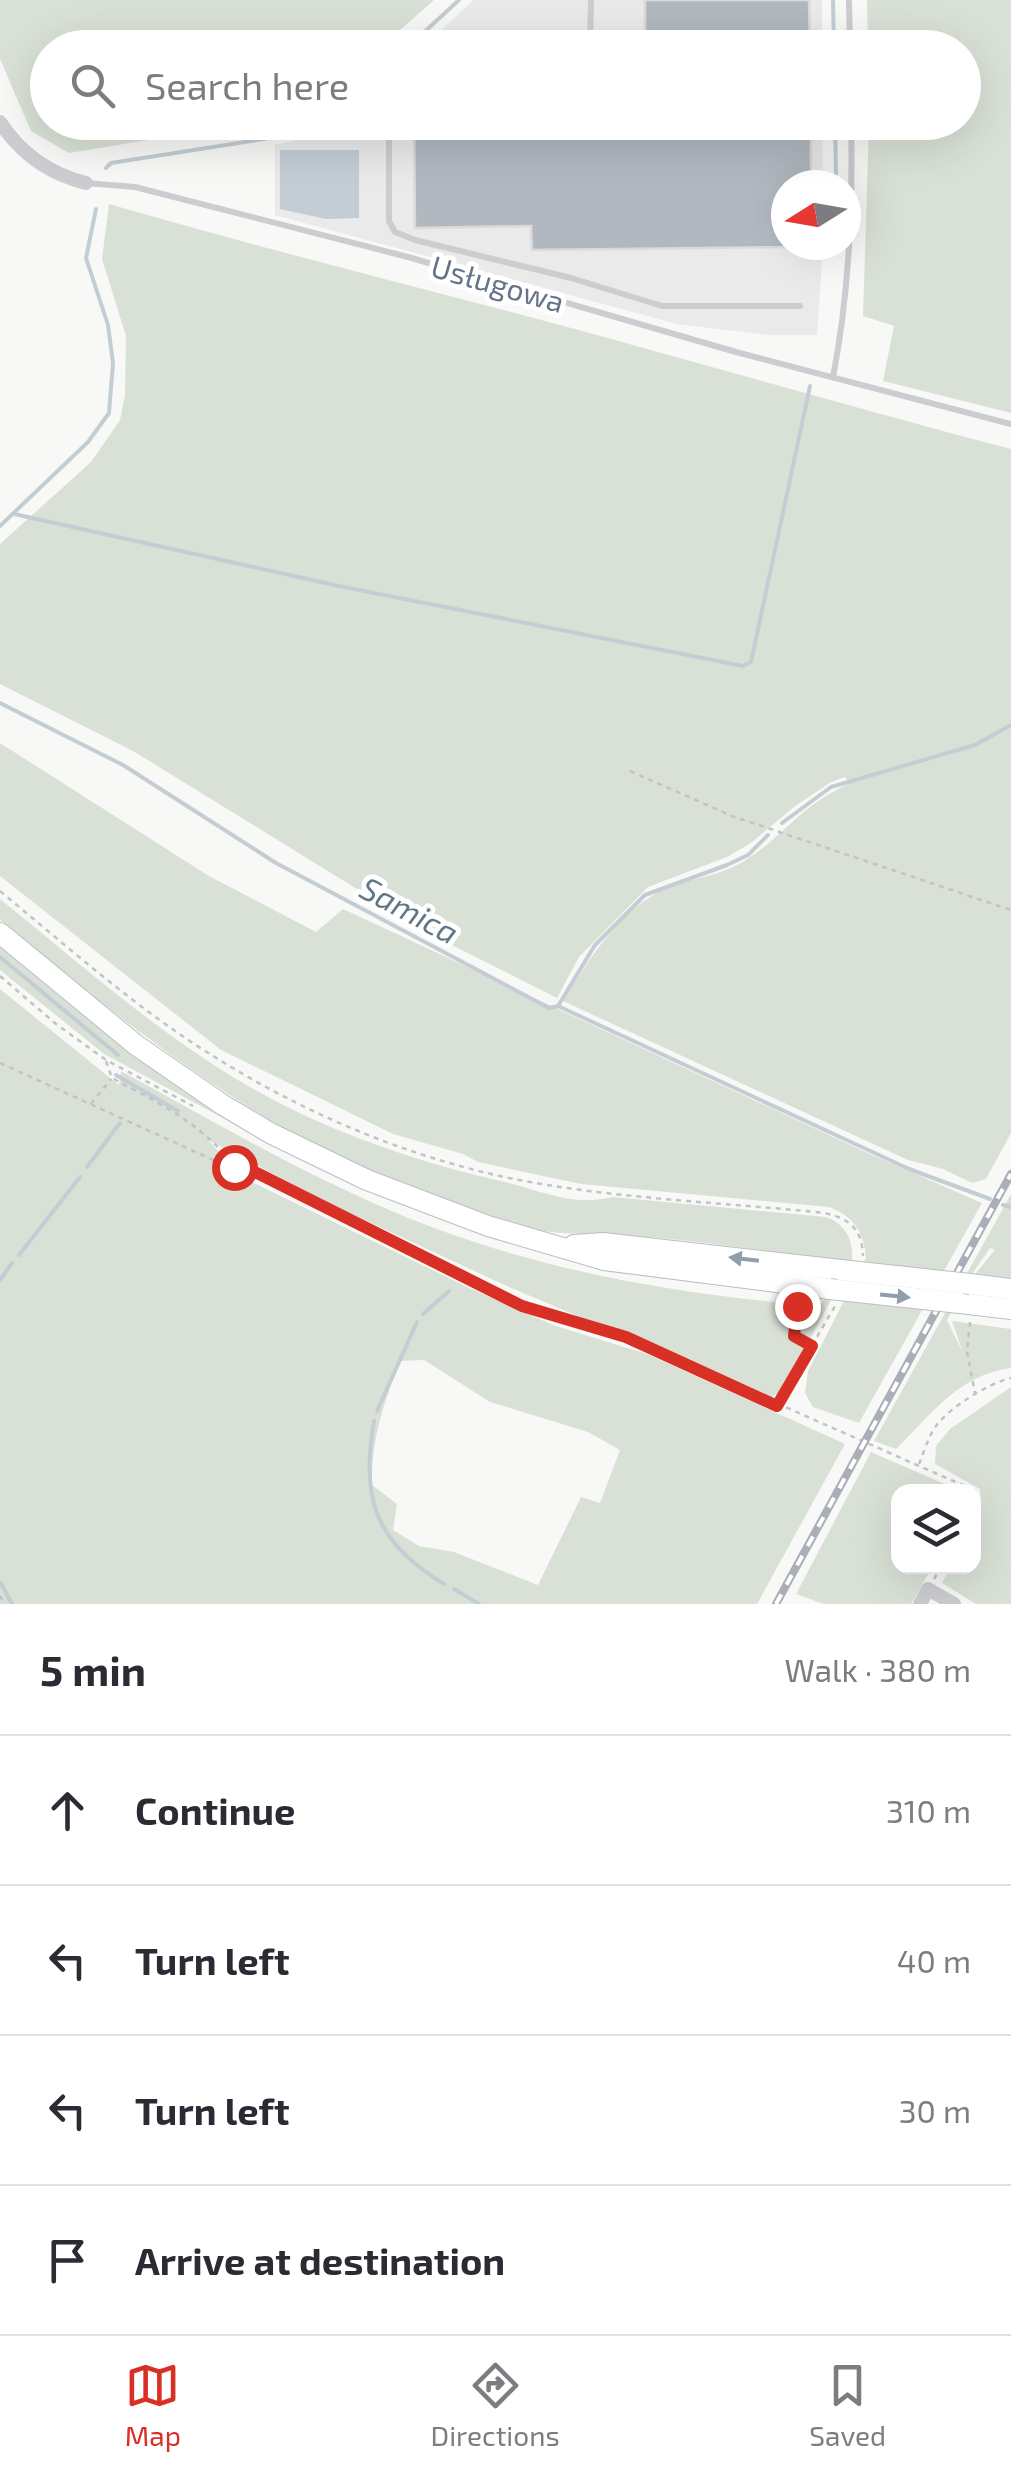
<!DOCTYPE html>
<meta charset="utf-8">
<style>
body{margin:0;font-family:"Exo 2",sans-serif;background:#f2f2f3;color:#2b2b33}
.controls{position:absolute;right:30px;bottom:30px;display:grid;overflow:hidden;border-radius:20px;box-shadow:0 10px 40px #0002}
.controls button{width:90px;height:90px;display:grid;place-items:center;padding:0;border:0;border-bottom:2px solid #e1e1e2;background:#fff;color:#2b2b33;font:50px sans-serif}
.compass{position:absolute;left:771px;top:170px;width:90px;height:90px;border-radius:50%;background:#fff;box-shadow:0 10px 40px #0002;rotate:259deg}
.stop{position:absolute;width:30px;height:30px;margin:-22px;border:8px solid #d93025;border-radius:50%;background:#fff}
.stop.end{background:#d93025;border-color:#fff;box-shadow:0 2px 10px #0008}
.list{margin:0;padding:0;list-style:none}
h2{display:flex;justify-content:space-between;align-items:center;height:130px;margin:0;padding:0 40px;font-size:42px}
h2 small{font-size:32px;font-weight:400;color:#7c7c81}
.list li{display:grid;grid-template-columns:65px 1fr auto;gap:30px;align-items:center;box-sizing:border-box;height:150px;padding:0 40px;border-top:2px solid #e1e1e2}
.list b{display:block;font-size:38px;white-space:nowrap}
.list em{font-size:32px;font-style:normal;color:#7c7c81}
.icon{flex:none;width:55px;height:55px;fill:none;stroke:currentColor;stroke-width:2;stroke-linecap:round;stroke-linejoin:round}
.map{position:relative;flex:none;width:1011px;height:1604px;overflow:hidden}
.search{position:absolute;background:#fff;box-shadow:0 10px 40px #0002;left:30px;right:30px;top:30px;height:110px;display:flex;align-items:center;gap:25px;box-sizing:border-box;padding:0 35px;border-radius:55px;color:#7c7c81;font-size:38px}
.sheet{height:730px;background:#fff}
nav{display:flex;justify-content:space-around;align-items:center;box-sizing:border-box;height:140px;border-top:2px solid #e1e1e2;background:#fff;font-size:28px;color:#7c7c81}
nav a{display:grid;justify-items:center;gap:5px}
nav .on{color:#d93025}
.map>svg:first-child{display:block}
.built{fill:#e9eae9}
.green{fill:#d9e1d6;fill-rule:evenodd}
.water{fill:#c4cdd4}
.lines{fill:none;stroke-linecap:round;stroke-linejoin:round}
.stream{stroke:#c4cdd4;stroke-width:4}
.building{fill:#b1b8c0;stroke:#dadbd8;stroke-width:2.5}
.primary-casing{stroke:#bbbec3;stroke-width:22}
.path{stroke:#c1c3c6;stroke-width:2.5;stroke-dasharray:5 5;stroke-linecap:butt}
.service{stroke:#cbcdd1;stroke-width:6}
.minor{stroke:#cbcdd1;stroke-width:14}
.primary{stroke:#fff;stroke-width:20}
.rail-casing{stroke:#aaaeb6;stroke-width:8}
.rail{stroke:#fff;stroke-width:4;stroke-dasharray:11;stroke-linecap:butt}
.primary-bridge-casing{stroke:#bbbec3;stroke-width:22;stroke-linecap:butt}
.primary-bridge{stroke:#fff;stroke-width:20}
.oneway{fill:#939ead}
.route{stroke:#d93025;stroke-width:12}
.labels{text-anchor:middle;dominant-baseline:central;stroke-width:10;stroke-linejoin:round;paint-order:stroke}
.street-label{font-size:30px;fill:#65748a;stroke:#fff}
.water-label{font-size:32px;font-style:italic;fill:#607785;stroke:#fff}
</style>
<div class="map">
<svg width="1011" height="1604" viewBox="0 0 1011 1604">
<rect width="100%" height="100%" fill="#f8f9f6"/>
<!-- built -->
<g class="built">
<polygon points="473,0 822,0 822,47 423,48"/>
<polygon points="338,123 822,123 823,185 786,185 786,245 823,245 817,335 768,335 677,324 275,215 275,145 294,141"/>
</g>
<!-- green -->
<g class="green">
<polygon points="0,0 434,0 381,47 48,48 48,122 252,123 69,153 31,131 0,59"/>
<polygon points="867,0 1011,0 1011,413 883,381 894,326 863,316 869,123 964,122 964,48 868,47"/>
<path d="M 109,204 C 267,250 427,289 586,332 C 728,371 869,412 1011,449 L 1011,1133 L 986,1179 L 972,1183 L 943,1169 L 908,1160 L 563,1001 C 588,961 620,909 665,889 C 691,878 720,876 744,861 C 783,837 803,803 849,784 L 845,777 L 831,782 L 794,807 L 751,843 L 727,857 L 648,887 L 579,957 L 557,998 L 430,934 L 133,751 L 0,684 L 0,544 L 91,462 L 120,420 L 125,395 L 126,336 L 102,259 Z"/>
<path d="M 0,743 L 209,876 L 316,932 L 343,909 L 872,1155 L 982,1203 L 859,1423 L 813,1407 L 805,1393 L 808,1371 L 866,1258 C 864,1232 853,1216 829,1207 L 581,1184 L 478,1162 L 463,1154 L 393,1134 L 221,1050 L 0,876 Z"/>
<path d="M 0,899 C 77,961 153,1029 238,1080 C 320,1129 409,1160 501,1181 C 541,1190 570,1207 613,1197 L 826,1217 C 846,1224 854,1241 852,1261 L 782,1391 L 770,1398 L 500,1283 L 339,1208 L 208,1140 L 244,1178 L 467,1287 L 553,1325 L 647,1354 L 845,1444 L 757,1604 L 0,1604 L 0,989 L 119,1085 L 121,1071 C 204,1116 285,1164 371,1202 C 513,1266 665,1294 820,1306 L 846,1261 C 776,1253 706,1241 636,1236 C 592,1233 551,1236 508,1225 C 315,1173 150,1046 0,920 ZM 424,1360 L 490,1402 L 588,1432 L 620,1450 L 600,1503 L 581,1497 L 538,1585 L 454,1552 L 419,1546 L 393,1530 L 397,1504 L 372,1485 C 371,1439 384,1403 400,1361 Z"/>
<polygon points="0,944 249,1132 104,1054 0,970"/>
<path d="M 1011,1194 L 1011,1279 L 975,1274 L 995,1250 L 990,1248 L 972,1274 L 947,1320 L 963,1353 L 952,1321 L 1011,1329 L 1011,1368 C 957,1376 933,1413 896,1449 L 874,1441 Z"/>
<polygon points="1011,1387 1011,1604 976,1604 942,1583 950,1567 974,1566 974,1527 981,1503 980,1489 935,1464 936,1446 950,1429"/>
<polygon points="871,1452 961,1491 898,1492 898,1566 932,1567 911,1604 824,1604 796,1594"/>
</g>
<!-- water -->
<polygon class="water" points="280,150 359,150 359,218 326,219 280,209"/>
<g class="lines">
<!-- stream -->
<g class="stream">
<polyline points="833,0 834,48"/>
<polyline points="407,48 459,0"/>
<polyline points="835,122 836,174"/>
<polyline points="106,168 111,163 264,139 311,122"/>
<polyline points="14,514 339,586 743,666 751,662 810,386"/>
<polyline points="0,526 88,442 109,413 113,363 108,325 86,258 96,209"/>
<polyline points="0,703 123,765 276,863 549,1008 558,1006 595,945 645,895 727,865 748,855 768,835"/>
<polyline points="782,823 831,787 975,745 1011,725"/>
<polyline points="0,957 118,1055"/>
<polyline points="558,1006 909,1169 990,1199"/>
<polyline points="116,1075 178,1111"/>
<polyline points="87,1167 120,1123"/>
<polyline points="1003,1205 1011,1207"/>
<polyline points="19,1255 80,1177"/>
<polyline points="0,1280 12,1263"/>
<polyline points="423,1314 449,1291"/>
<polyline points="377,1411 417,1322"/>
<path d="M 374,1421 C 360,1499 376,1543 444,1584"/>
<polyline points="0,1582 12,1604"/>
<polyline points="454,1589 479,1604"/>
</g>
</g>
<!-- building -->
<g class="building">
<polygon points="645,0 809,0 810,48 645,48"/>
<polygon points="414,122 811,122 811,185 786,185 786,247 532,250 531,226 415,228"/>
</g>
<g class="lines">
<!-- primary casing -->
<g class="primary-casing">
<g id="primary">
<polyline points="0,933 136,1045 223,1105 270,1133 367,1180 488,1226 604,1260 830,1289"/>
<polyline points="574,1245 603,1243 841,1270"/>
<polyline points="970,1284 1011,1289"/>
<polyline points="960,1303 1011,1309"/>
</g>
</g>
<!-- path -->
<g class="path">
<polyline points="630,771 732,816 1011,910"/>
<path d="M 0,891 C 58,939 116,990 178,1033 C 277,1101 391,1153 509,1178 C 613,1199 720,1202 825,1213 C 850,1219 862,1229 863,1256"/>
<polyline points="0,976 56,1024 106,1060 193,1106"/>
<path d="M 106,1061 L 112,1078 C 155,1101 203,1124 232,1164"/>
<polyline points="0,1063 222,1164 257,1173 522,1306 626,1337 967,1487 969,1492"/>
<polyline points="91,1104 111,1079"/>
<polyline points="798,1302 794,1335 810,1344"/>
<polyline points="970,1322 967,1352 975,1393"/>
<polyline points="777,1406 835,1306"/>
<path d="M 919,1464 C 924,1452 928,1437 936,1426 C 950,1407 989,1383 1011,1378"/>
<polyline points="974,1500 974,1502"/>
<polyline points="934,1579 942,1566"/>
<polyline points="0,1596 5,1604"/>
</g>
<!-- service -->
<g class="service">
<polyline points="849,0 850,48"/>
<polyline points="590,48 591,0"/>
<polyline points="389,122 389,221 395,232 415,240 571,278 662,306 800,306"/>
<polyline points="86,183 135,187 408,257 736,352 1011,424"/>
<path d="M 833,377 C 849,295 853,206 851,122"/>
</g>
<!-- minor -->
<g class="minor">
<path d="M 0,122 C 21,154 50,174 86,183"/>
<polyline points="920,1604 928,1589 954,1604"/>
</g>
<!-- primary -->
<use href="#primary" class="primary"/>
<!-- rail casing -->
<g class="rail-casing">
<polyline id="rail" points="776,1604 1011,1174"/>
</g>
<!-- rail -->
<use href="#rail" class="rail"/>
<!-- primary-bridge casing -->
<g class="primary-bridge-casing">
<g id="primary-bridge">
<polyline points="841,1270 970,1284"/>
<polyline points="830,1289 960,1303"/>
</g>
</g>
<!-- primary-bridge -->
<use href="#primary-bridge" class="primary-bridge"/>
</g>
<!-- one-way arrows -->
<defs><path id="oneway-solid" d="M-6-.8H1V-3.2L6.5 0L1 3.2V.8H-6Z" transform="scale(2.5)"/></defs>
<g class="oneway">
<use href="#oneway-solid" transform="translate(744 1259) rotate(-173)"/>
<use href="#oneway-solid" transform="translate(895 1296) rotate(6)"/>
</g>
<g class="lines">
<!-- route -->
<polyline class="route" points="234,1167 257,1173 522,1306 626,1337 777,1406 812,1346 794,1336 797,1306"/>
</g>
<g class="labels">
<!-- street labels -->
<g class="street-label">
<text transform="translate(498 283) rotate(16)">Usługowa</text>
</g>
<!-- water labels -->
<g class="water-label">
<text transform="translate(410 909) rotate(28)">Samica</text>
</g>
</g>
</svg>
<div class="controls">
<button><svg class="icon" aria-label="layers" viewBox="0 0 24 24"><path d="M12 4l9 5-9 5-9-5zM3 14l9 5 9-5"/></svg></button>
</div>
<svg class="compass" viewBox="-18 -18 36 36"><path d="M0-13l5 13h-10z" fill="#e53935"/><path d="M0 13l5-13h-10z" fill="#7c7c81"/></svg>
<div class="stop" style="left:234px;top:1167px"></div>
<div class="stop end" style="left:797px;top:1306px"></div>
<div class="search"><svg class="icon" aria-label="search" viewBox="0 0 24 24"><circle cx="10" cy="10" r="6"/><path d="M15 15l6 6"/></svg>Search here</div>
</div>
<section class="sheet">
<h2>5 min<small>Walk · 380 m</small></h2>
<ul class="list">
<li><svg class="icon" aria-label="ahead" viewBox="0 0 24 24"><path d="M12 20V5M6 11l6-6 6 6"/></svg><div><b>Continue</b></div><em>310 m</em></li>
<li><svg class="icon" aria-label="left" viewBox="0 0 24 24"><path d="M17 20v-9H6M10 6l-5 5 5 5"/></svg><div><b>Turn left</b></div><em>40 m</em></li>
<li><svg class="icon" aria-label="left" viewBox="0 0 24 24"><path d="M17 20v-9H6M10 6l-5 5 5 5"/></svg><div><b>Turn left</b></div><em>30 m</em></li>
<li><svg class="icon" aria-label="arrive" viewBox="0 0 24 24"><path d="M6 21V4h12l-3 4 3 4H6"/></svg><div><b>Arrive at destination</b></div></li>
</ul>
</section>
<nav>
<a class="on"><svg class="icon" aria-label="map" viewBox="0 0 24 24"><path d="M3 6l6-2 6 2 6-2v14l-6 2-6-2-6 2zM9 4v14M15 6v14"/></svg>Map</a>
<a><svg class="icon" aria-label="directions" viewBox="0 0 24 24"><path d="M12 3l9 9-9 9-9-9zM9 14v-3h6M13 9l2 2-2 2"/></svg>Directions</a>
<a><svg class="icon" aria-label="saved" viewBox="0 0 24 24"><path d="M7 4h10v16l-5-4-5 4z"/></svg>Saved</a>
</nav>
